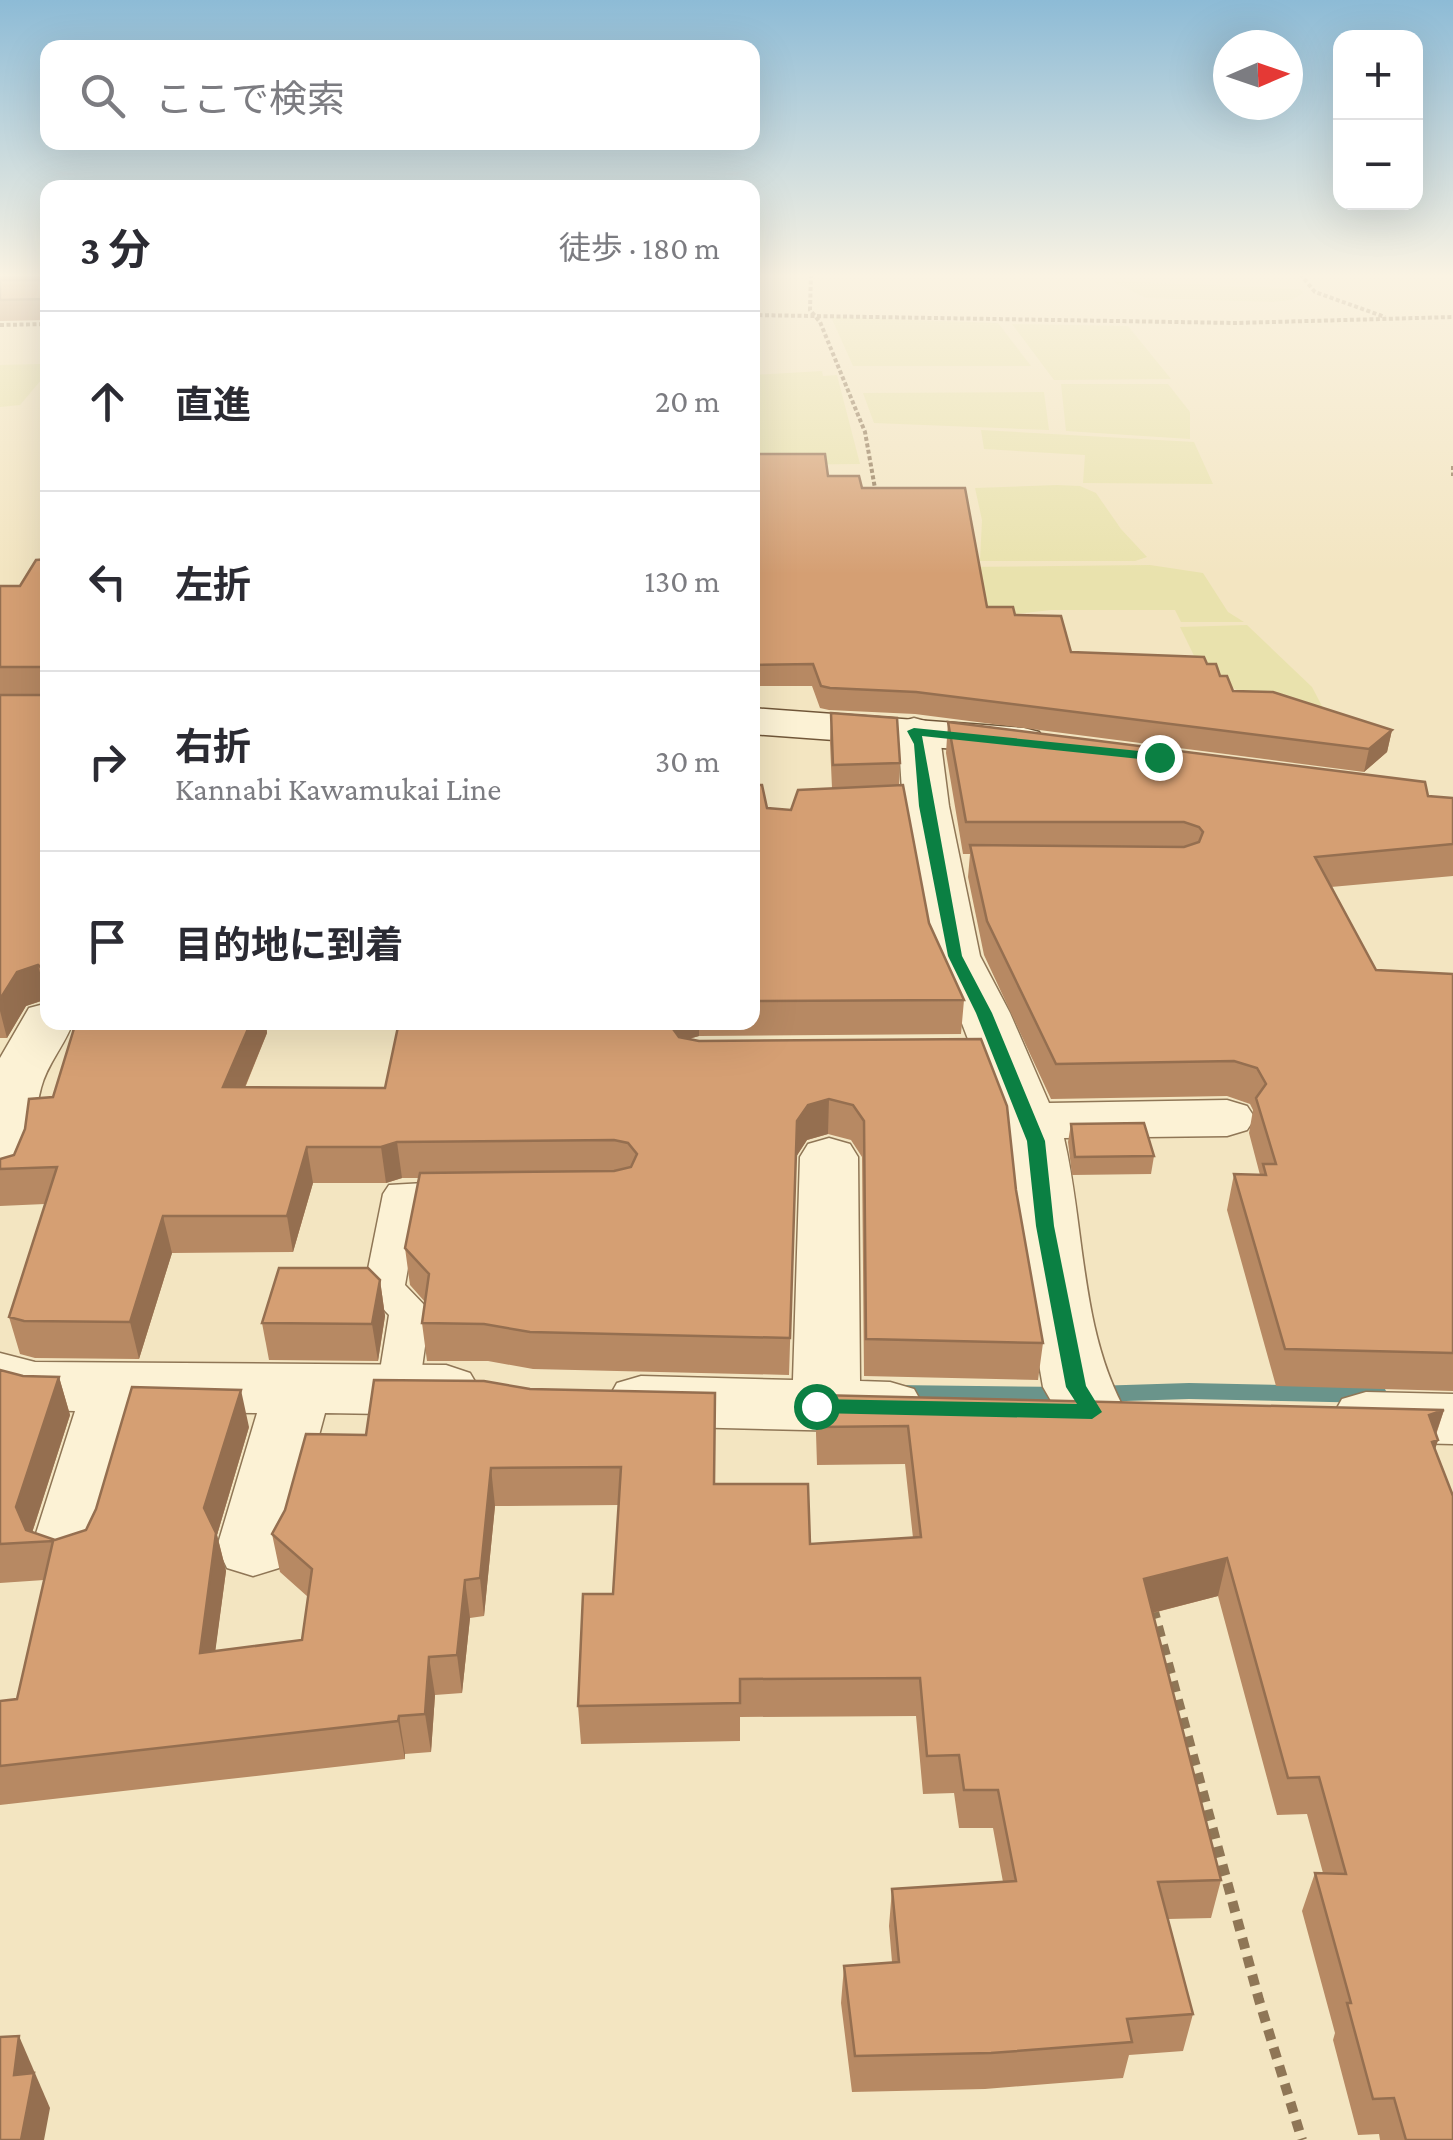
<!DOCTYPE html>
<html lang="ja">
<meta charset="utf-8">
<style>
body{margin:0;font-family:"Crimson Pro","Noto Sans JP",serif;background:#f2f2f3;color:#2b2b33}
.controls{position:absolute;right:30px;top:30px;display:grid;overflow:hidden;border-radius:20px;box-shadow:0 10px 40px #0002}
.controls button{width:90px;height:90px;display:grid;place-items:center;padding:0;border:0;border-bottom:2px solid #e1e1e2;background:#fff;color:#2b2b33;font:50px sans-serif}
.compass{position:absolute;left:1213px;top:30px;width:90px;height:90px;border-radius:50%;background:#fff;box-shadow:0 10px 40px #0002;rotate:88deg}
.stop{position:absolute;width:30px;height:30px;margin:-22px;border:8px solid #0b8043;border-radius:50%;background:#fff}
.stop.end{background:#0b8043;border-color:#fff;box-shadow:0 2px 10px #0008}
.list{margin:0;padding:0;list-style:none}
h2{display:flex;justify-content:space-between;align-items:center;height:130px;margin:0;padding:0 40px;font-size:42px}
h2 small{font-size:32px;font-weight:400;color:#7c7c81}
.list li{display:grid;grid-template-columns:65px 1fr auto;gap:30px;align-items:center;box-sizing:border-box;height:180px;padding:0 40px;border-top:2px solid #e1e1e2}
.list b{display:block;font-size:38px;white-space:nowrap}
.list p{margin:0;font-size:32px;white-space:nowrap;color:#7c7c81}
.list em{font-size:32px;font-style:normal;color:#7c7c81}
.icon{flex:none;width:55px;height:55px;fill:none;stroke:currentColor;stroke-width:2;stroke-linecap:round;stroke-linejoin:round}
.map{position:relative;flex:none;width:1453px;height:2140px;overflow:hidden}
.search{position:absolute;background:#fff;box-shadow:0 10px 40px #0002;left:40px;top:40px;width:720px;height:110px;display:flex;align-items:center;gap:25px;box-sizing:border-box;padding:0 35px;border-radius:20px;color:#7c7c81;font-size:38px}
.panel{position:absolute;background:#fff;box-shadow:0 10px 40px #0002;left:40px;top:180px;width:720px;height:850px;border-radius:20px}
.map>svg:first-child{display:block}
.farmland{fill:#e9e2ad}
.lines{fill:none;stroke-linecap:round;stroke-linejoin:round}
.stream{fill:#6a948b;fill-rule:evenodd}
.service-casing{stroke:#8f7656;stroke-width:3}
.minor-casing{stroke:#8f7656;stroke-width:3}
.secondary-casing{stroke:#715739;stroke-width:3}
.path-far1{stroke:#8f7656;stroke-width:4;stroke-dasharray:4 2.5;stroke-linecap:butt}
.path{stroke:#8f7656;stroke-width:10;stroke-dasharray:11 8;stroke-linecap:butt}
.service{fill:#fcf2d5;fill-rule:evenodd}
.minor{fill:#fcf2d5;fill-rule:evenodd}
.secondary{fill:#fcf2d5;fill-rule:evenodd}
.wall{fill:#b78963}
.shaded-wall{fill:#956f50}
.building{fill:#d59f73;stroke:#956f50;stroke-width:2.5}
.route{fill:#0b8043}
</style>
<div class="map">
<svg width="1453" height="2140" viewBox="0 0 1453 2140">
<rect width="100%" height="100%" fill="#f3e5c1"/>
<!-- farmland -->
<g class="farmland">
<polygon points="1112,281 1300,289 1304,293 1291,300 1273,302 1146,298"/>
<polygon points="831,317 998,323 1031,366 853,366"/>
<polygon points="1012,324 1128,326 1171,379 1054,380"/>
<polygon points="41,364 47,365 47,373 20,405 0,407 0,365"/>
<polygon points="822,371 823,376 837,375 860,464 753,465 752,375"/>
<polygon points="1061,384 1168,384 1190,412 1190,439 1066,431"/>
<polygon points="1044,392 1049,430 874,423 863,393"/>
<polygon points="981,430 1194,442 1213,484 1083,483 1085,455 984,449"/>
<polygon points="1057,485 1080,486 1096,493 1121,529 1147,557 1135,561 980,561 982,520 975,488"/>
<polygon points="1150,565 1203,573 1228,612 1244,622 1181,622 1175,610 1051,610 982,618 958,567"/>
<polygon points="1247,625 1312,687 1323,708 1323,724 1272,708 1202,672 1180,627"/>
</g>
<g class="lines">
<!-- stream -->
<g class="stream">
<polygon points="1189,1383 1377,1387 1385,1389 1388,1395 1385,1401 1377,1403 1189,1399 1094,1402 1086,1400 1083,1394 1086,1388 1094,1386"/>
<polygon points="894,1385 1068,1387 1076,1389 1079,1395 1076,1401 1068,1403 894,1401 886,1399 883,1393 886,1387"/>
</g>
<!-- service casing -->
<g class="service-casing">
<polygon id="service" points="461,1181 474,1184 480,1193 474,1202 419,1206 405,1285 430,1311 419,1389 413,1400 398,1405 383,1400 377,1389 389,1315 364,1289 383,1194 389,1185"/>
</g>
<!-- minor casing -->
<g class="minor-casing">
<g id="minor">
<path d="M 914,718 L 929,722 L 941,744 L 949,806 L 980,956 L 1010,1013 L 1049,1103 L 1227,1100 L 1247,1106 L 1255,1118 L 1247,1130 L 1227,1136 L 1064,1138 C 1085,1228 1080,1330 1126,1412 L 1116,1430 L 1092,1437 L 1068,1430 L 1043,1387 L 1015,1226 L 1007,1141 L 958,1013 L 930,956 L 903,806 L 899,744 L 893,731 L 899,722 Z"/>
<path d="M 48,1003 L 48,1022 L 73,1022 C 65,1045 47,1064 41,1088 C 31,1123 42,1157 21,1189 L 0,1195 L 0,1058 L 29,1008 Z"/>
<polygon points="829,1138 850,1144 858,1157 860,1381 890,1382 914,1389 924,1407 914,1425 890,1432 641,1426 617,1419 607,1401 617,1383 641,1376 793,1380 800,1157 808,1144"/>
<polygon points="0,1353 35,1362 446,1365 470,1373 480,1390 470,1407 446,1415 325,1413 289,1547 279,1568 253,1576 227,1568 217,1547 257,1413 142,1412 104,1546 94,1567 68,1575 42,1567 32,1546 75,1411 35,1410 0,1401"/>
<polygon points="1366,1392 1453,1394 1453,1444 1366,1442 1342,1435 1332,1417 1342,1399"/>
</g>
</g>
<!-- secondary casing -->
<g class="secondary-casing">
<polygon id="secondary" points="752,708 1024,728 1039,732 1045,741 1039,750 1024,754 752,734"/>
</g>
<!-- path-far1 -->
<g class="path-far1">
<polyline points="811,274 810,310 820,322 865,432 876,494"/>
<polyline points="1300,274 1315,292 1385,317"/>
<polyline points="752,315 1236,323 1453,317"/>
<polyline points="0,325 48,324"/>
<polyline points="1453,466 1453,476"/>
</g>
<!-- path -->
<polyline class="path" points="1153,1608 1259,2000 1302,2140"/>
<!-- service -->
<use href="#service" class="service"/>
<!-- minor -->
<use href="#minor" class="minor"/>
<!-- secondary -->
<use href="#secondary" class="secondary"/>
</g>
<!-- wall -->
<g class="wall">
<polygon points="0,274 48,274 48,320 0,321"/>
<polygon points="752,454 828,476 862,488 987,607 1015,615 1071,652 1207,664 1220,676 1233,691 1392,730 1387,752 1364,772 915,714 829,710 820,708 812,686 752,686"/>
<polygon points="48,559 48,1002 47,999 26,1006 7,1038 0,1038 0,586 20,586"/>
<polygon points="831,713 900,763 899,786 929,923 964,1000 961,1034 699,1036 689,1039 699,1041 981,1039 1016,1190 1043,1343 1038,1380 864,1376 862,1157 851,1140 828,1134 807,1140 796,1157 789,1375 533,1369 488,1361 427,1361 422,1323 425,1302 410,1285 405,1248 419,1178 402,1178 386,1183 313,1183 293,1252 172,1253 139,1359 35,1358 20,1354 9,1317 45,1204 0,1206 0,1159 14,1155 53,1097 73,1032 70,1022 266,1022 267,1033 245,1088 385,1088 399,1022 752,1022 752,785 767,808 791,810 832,788 830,743"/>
<polygon points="948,722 1428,796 1453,798 1453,876 1331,887 1376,970 1453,974 1453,1391 1276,1386 1227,1210 1234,1174 1260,1175 1249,1133 1253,1110 1250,1104 1227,1096 1051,1099 984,955 968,877 970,854 963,854 946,753"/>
<polygon points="1071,1124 1154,1156 1151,1174 1072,1175 1068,1142"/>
<polygon points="380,1280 385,1316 378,1361 269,1360 262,1323"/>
<polygon points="0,1370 23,1376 59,1377 70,1415 32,1533 55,1540 86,1530 249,1427 217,1535 226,1571 215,1651 302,1640 308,1597 280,1572 272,1534 366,1435 530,1389 715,1393 715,1484 810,1544 913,1538 905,1464 817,1465 816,1433 817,1395 1444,1410 1436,1435 1438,1440 1435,1449 1453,2140 1380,2140 1379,2134 1358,2135 1333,2040 1335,2033 1302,1911 1315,1873 1323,1873 1307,1814 1277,1815 1218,1596 1153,1613 1221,1880 1211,1918 1168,1919 1193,2014 1183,2051 1129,2055 1123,2078 985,2089 852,2092 841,2003 844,1966 892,1962 889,1926 892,1889 1003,1882 993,1828 959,1828 954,1793 923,1794 916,1716 740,1717 740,1741 581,1744 578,1706 613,1594 619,1505 495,1506 484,1616 470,1618 462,1693 435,1695 431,1752 405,1754 405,1759 0,1805 0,1701 17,1699 44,1580 0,1583"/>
</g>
<!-- shaded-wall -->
<g class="shaded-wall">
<polygon points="1392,730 1387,752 1364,772 1369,749"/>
<polygon points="38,965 47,999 26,1006 7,1038 0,1011 0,999 17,972"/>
<polygon points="251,1022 266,1022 267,1033 230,1123 223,1087"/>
<polygon points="668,1022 699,1022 699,1036 677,1042"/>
<polygon points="829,1099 828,1134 807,1140 796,1157 789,1375 797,1121 808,1105"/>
<polygon points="397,1142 402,1178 386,1183 381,1147"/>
<polygon points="307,1147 313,1183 293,1252 287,1216"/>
<polygon points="163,1216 172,1253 139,1359 130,1322"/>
<polygon points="380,1280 385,1316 378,1361 372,1324"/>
<polygon points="59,1377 70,1415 29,1542 16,1507"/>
<polygon points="241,1390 249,1427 217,1535 226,1571 210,1691 200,1653 204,1508"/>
<polygon points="1444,1410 1433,1442 1438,1440 1426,1478 1429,1415"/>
<polygon points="491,1468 495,1506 484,1616 480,1578"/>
<polygon points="1227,1558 1218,1596 1136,1617 1144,1579"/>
<polygon points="465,1580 470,1618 462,1693 457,1655"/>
<polygon points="429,1657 435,1695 431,1752 425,1714"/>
<polygon points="399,1716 405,1754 405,1759 398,1721"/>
<polygon points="19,2036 50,2108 44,2140 21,2140 14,2075"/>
</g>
<!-- building -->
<g class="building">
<polygon points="48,276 48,299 0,300 0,280 44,280"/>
<polygon points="752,454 825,454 828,476 859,476 862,488 965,488 987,607 1013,607 1015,615 1061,616 1071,652 1204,657 1207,664 1216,664 1220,676 1227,676 1233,691 1273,692 1392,730 1369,749 916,692 830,688 821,686 813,664 752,665 752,614 757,613 752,593"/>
<polygon points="48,559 48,984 43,984 43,969 38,965 17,972 0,999 0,695 44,695 44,667 0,667 0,586 20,586 36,560"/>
<polygon points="831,713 897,718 900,763 833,765"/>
<polygon points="948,722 1425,782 1428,796 1453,798 1453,844 1315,857 1376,970 1453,974 1453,1353 1285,1349 1234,1174 1266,1175 1263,1164 1276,1164 1256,1098 1266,1084 1257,1068 1234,1061 1056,1064 987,921 970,845 1184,847 1199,842 1203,832 1199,827 1184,822 966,822"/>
<polygon points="752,785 762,785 767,808 791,810 798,790 903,785 929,923 964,1000 752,1001"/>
<polygon points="76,1022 251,1022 223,1087 385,1088 399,1022 668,1022 679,1037 699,1041 981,1039 1007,1106 1016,1190 1043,1343 866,1339 864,1121 853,1105 829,1099 808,1105 797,1121 790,1338 530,1332 484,1324 422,1323 429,1274 405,1248 420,1173 614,1171 631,1167 637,1154 628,1143 614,1140 397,1142 381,1147 307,1147 287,1216 163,1216 130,1322 24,1321 9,1317 57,1167 0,1169 0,1159 14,1155 25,1129 29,1099 53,1097"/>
<polygon points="1144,1123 1154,1156 1075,1157 1071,1124"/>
<polygon points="279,1268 368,1268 380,1280 372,1324 262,1323"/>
<polygon points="0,1370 23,1376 59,1377 16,1507 26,1530 55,1540 86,1530 96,1509 132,1387 241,1390 204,1508 216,1533 200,1653 302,1640 312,1569 272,1534 285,1510 306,1434 366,1435 374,1380 484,1381 530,1389 715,1393 714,1484 808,1484 810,1544 921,1537 908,1426 818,1427 817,1395 1444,1410 1429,1415 1438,1440 1432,1442 1453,1496 1453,2140 1406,2140 1394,2098 1373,2099 1347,2003 1351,2003 1315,1873 1346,1874 1319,1777 1288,1778 1227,1558 1144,1579 1221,1880 1158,1882 1193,2014 1127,2019 1132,2042 991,2053 855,2056 844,1966 899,1962 892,1889 1016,1881 998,1790 964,1790 959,1755 927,1756 920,1678 740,1679 740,1703 578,1706 583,1594 613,1594 621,1467 491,1468 480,1578 465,1580 457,1655 429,1657 425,1714 399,1716 398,1721 0,1766 0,1701 17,1699 53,1541 0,1544"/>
<polygon points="19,2036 14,2075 34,2073 21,2140 0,2140 0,2037"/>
</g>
<!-- sky -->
<linearGradient id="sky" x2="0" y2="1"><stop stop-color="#8dbbd6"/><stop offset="0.48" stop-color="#faf3e3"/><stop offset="1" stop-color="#faf3e3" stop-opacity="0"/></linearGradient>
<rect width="1453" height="574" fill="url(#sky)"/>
<!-- route -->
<polygon class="route" points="914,728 1159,753 1165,757 1159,761 922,736 962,956 992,1013 1045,1141 1054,1226 1086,1386 1102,1412 1092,1419 816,1413 806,1406 816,1399 1077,1404 1066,1387 1036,1226 1027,1141 976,1013 948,956 919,806 914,744 907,731"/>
</svg>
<div class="controls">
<button>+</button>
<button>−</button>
</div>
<svg class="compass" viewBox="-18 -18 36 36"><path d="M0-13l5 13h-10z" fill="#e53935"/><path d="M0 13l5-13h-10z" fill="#7c7c81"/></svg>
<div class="stop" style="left:816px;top:1406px"></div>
<div class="stop end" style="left:1159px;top:757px"></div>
<div class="search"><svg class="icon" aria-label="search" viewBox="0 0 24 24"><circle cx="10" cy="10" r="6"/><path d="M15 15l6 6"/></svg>ここで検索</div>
<section class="panel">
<h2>3 分<small>徒歩 · 180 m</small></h2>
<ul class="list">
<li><svg class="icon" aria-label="ahead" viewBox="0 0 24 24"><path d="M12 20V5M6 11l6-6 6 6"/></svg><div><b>直進</b></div><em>20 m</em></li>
<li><svg class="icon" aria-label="left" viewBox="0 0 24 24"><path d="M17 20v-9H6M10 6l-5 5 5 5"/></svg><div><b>左折</b></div><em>130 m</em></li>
<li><svg class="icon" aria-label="right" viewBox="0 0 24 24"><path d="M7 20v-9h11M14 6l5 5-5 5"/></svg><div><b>右折</b><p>Kannabi Kawamukai Line</p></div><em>30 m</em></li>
<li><svg class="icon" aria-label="arrive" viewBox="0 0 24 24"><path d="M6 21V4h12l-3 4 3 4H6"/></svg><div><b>目的地に到着</b></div></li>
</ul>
</section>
</div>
